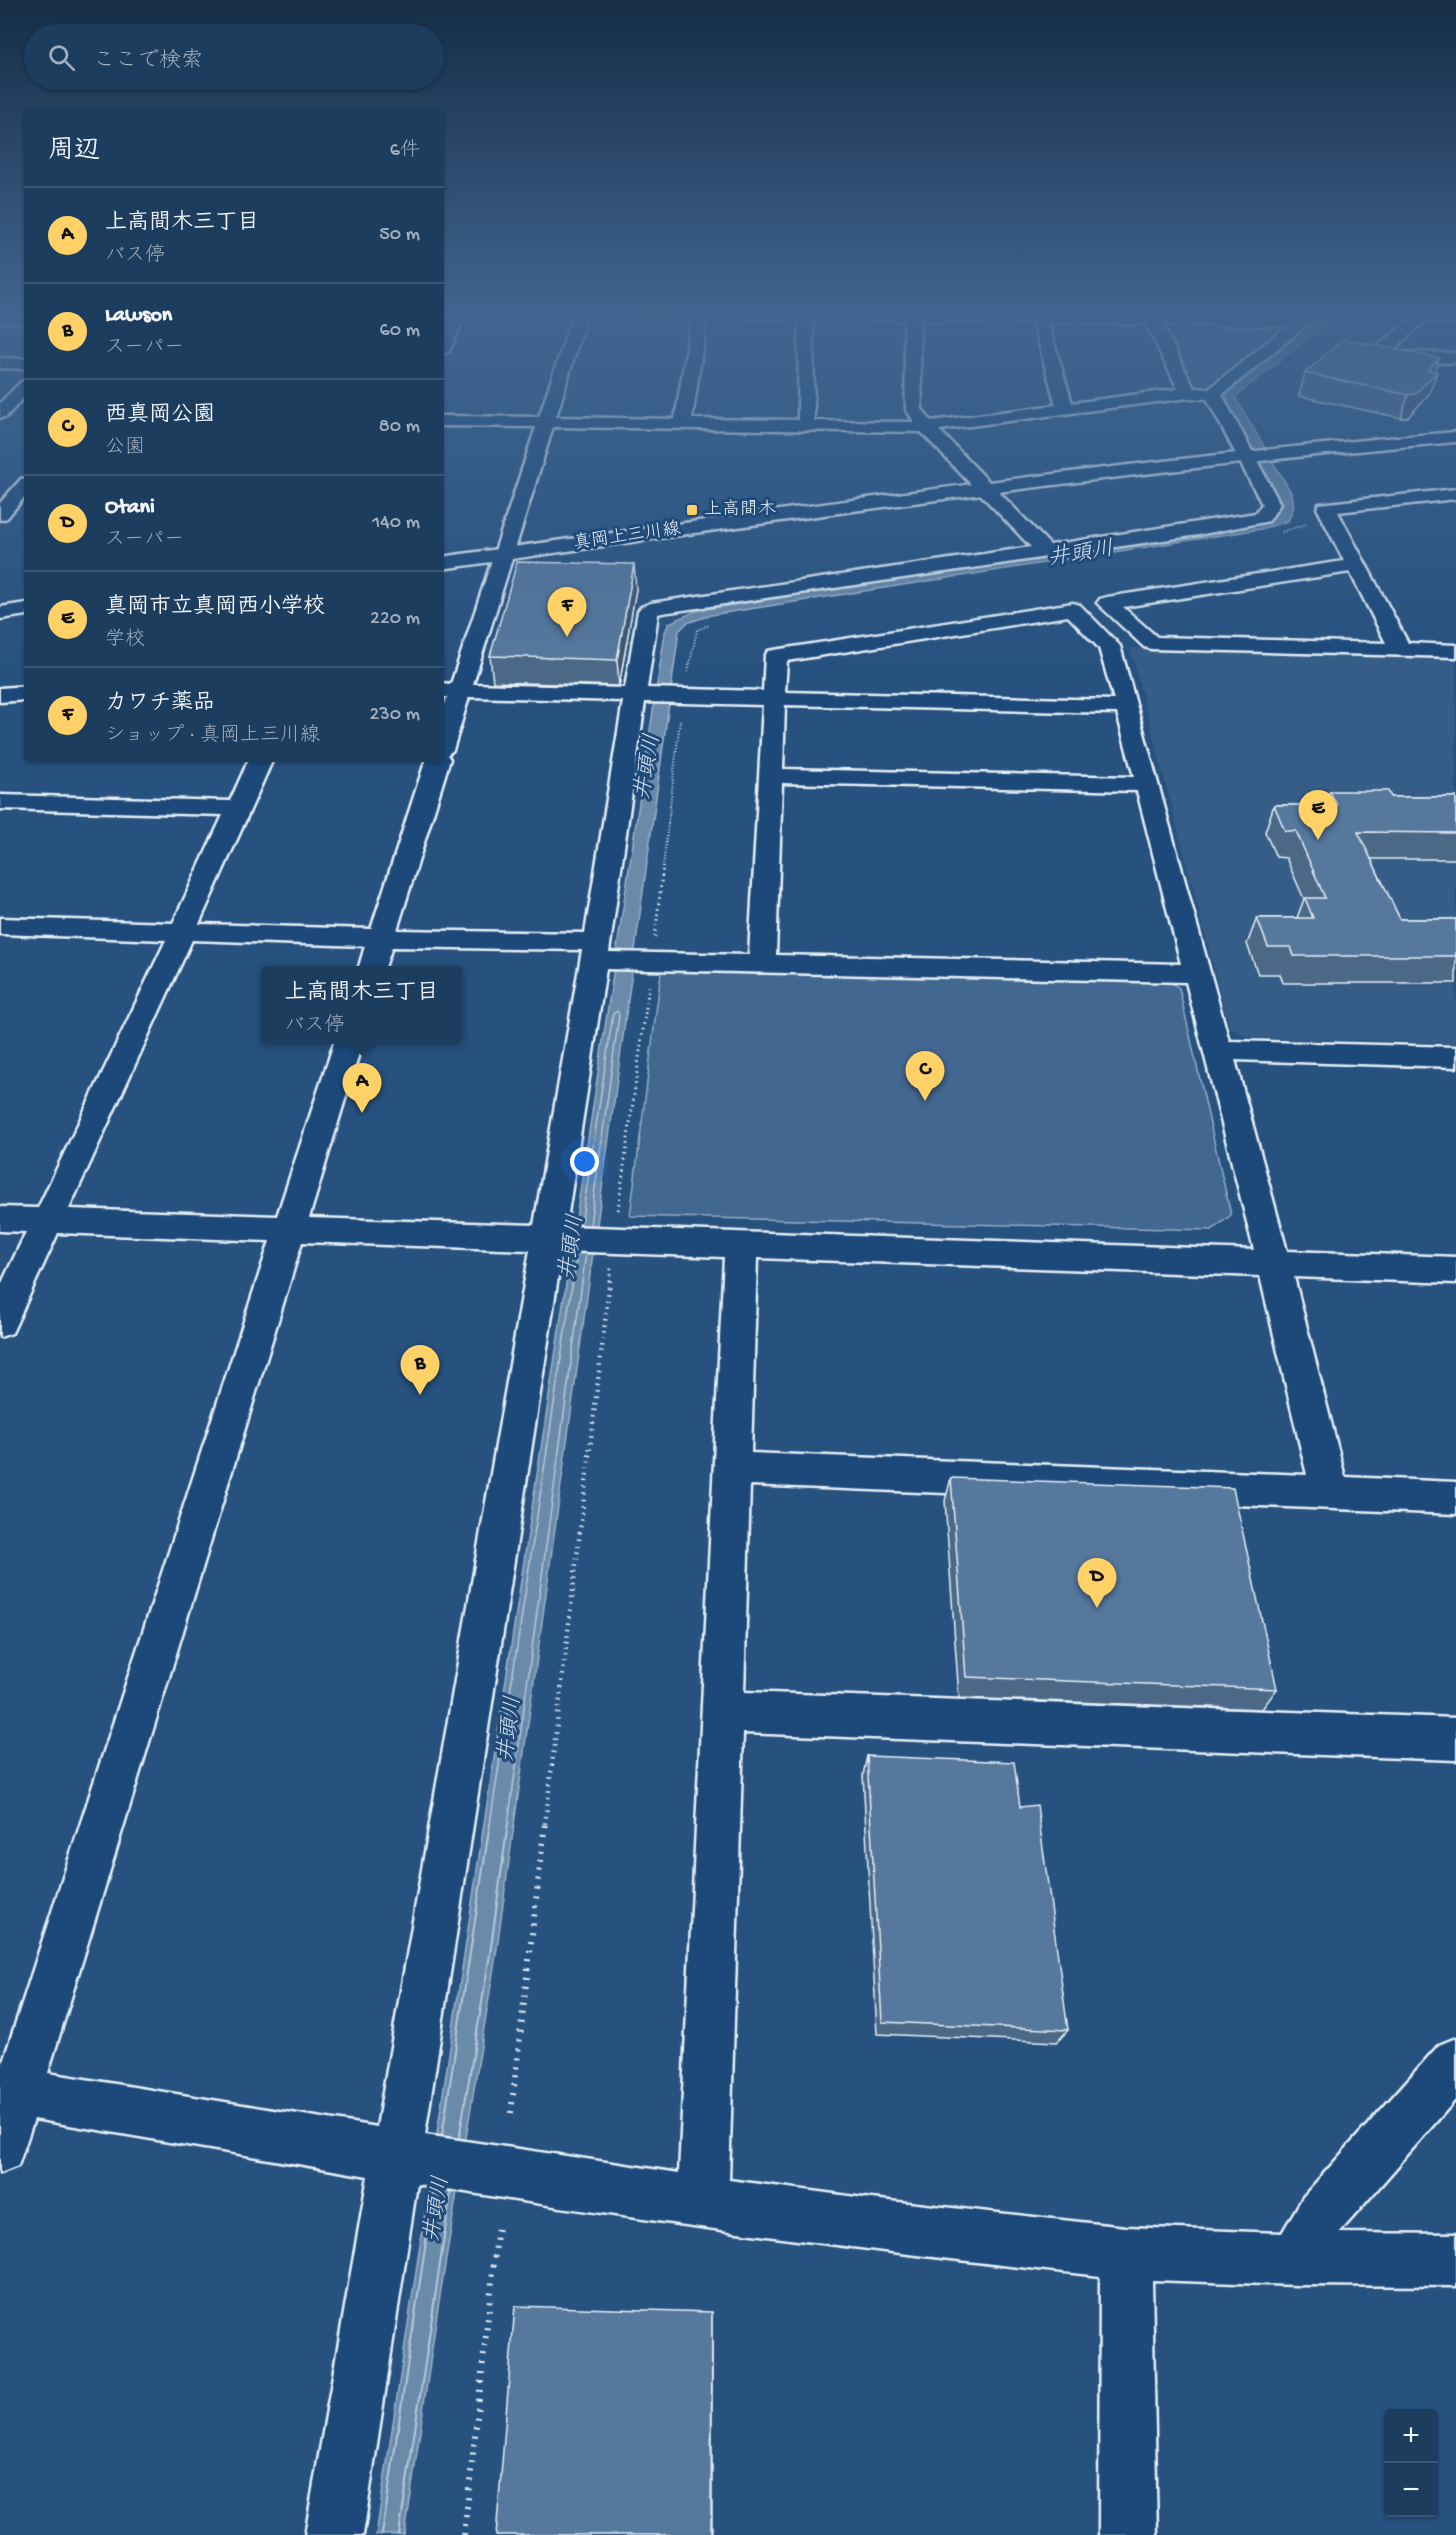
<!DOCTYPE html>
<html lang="ja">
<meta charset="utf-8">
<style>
body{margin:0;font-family:"Gochi Hand","Klee One",sans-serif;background:#2a4868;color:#f1f3f6}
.controls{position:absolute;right:18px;bottom:18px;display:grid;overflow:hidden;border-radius:6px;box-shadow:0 2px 4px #0004}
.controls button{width:54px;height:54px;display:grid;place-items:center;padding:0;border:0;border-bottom:2px solid #3b5674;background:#1d3d5f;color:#f1f3f6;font:30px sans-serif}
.you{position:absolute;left:585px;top:1162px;width:21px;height:21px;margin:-15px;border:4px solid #fff;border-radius:50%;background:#1a73e8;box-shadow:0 0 0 9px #1a73e833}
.badge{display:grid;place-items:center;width:39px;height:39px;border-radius:50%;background:#ffd166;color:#111;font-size:20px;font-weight:700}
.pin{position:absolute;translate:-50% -50px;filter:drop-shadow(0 2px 3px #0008)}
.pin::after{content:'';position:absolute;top:32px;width:21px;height:18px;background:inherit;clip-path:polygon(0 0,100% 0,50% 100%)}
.popup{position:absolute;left:261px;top:966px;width:201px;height:78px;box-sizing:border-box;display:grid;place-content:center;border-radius:6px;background:#1d3d5f;filter:drop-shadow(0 2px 4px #0005);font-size:20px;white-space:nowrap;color:#a0aebd}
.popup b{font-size:22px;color:#f1f3f6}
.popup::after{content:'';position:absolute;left:50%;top:100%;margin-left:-12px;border:12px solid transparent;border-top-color:#1d3d5f}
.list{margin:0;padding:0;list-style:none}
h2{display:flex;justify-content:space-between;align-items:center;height:78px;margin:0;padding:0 24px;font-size:26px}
h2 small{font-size:20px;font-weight:400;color:#a0aebd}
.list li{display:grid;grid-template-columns:39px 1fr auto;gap:18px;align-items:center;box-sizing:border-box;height:96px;padding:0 24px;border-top:2px solid #3b5674}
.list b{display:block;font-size:22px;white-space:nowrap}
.list p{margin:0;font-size:20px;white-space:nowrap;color:#a0aebd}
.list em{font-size:20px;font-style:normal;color:#a0aebd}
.icon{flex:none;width:33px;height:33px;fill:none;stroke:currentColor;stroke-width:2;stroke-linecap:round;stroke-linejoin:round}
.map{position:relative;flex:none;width:1456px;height:2535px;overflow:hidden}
.search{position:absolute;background:#1d3d5f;box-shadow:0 2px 4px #0004;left:24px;top:24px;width:420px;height:66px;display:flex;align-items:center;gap:15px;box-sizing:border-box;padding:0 21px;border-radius:33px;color:#a0aebd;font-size:22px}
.panel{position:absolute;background:#1d3d5f;box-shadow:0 2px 4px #0004;left:24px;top:108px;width:420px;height:654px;border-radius:6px}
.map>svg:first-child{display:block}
.built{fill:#355d88}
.green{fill:#436891;stroke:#96acc4;stroke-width:1.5}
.water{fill:#6b8aaa;stroke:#9db3c9;stroke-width:1.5}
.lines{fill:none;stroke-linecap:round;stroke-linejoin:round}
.shore-far1{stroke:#b6c8d9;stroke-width:1.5}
.shore{stroke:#b6c8d9;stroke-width:2}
.minor-casing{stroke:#e8f1f8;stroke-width:5}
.major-casing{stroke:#e8f1f8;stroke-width:5}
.path-far3{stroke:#e8f1f8;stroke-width:2;stroke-dasharray:1 2;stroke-linecap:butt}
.path-far2{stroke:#e8f1f8;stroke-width:3;stroke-dasharray:1.5 4;stroke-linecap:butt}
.path-far1{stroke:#e8f1f8;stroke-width:4.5;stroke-dasharray:1.5 5;stroke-linecap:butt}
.path{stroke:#e8f1f8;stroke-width:6;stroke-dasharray:2 7;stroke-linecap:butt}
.minor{fill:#1f4a7a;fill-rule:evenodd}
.major{fill:#1f4a7a;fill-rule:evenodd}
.wall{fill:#4b6787;stroke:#e8f1f8;stroke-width:1.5}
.shaded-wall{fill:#3d546e;stroke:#e8f1f8;stroke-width:1.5}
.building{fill:#57789d;stroke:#e8f1f8;stroke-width:1.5}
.poi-dot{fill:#ffd166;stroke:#1f4a7a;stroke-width:2}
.labels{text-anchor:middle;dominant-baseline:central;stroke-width:6;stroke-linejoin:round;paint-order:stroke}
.far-poi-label{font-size:18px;fill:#e8f1f8;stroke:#1f4a7a;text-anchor:start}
.far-street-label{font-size:18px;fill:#e8f1f8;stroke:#1f4a7a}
.water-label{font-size:22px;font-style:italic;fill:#d5e2ec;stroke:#1f4a7a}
</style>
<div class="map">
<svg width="1456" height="2535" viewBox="0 0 1456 2535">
<rect width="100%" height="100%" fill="#27517f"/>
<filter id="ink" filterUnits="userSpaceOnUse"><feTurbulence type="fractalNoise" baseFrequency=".0167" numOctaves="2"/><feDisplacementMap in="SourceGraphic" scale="12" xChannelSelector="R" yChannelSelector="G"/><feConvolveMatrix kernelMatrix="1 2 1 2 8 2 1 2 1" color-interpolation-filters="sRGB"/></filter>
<g filter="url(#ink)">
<!-- built -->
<polygon class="built" points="1130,648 1456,655 1456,1043 1250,1038 1229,1026"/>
<!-- green -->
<g class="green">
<polygon points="1171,322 1278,325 1285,329 1212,387 1201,391 1191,386 1163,325"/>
<polygon points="662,965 1164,978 1179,988 1231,1215 1212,1230 630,1216"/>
</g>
<!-- water -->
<path class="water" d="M 1330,309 L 1344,309 L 1235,397 L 1292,494 L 1294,507 L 1288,521 L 1261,529 L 711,615 L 687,623 L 679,631 L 496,1955 L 437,2314 L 405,2535 L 376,2535 L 665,632 L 669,623 L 696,611 L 1253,524 C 1267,520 1278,516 1281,501 L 1227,402 L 1227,394 Z"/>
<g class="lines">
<!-- shore-far1 -->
<g class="shore-far1">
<polyline points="581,1225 613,1014 617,1011 619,1015 590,1225"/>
<polyline points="490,1824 577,1253"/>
<polyline points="508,1824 586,1253"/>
</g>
<!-- shore -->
<g class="shore">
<polyline points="442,2136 490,1823"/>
<polyline points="459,2139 490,1954 508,1823"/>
<polyline points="382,2535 434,2188"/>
<polyline points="399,2535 451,2191"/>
</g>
<!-- minor casing -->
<g class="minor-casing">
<g id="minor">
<path d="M 453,309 L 766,309 L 1031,313 L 1030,309 L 1044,309 L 1046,314 L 1298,317 L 1309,309 L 1325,309 L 1222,395 L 1280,504 L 1269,521 L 1198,535 L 662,613 L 658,614 L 647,688 L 763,691 L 765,656 L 768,651 L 1073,603 L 1080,605 L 1120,646 L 1229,1041 L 1456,1047 L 1456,1067 L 1235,1060 L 1287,1251 L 1456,1257 L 1456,1283 L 1294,1277 L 1345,1477 L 1456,1482 L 1456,1514 L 750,1485 L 744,1692 L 1456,1718 L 1456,1760 L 743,1733 L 729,2180 L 871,2199 L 1126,2227 L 1282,2233 L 1303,2197 L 1439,2045 L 1456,2038 L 1456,2099 L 1339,2233 L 1456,2234 L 1456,2286 L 1296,2285 L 1152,2280 L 1157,2535 L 1099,2535 L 1100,2276 C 872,2251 644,2222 417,2184 L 363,2535 L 305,2535 L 368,2176 L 34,2119 L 18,2166 L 0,2173 L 0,2065 L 2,2065 L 270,1241 L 58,1233 L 12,1333 L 0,1337 L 0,1287 L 26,1232 L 0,1231 L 0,1207 L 38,1208 L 166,940 L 0,934 L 0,918 L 173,923 L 223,815 L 0,809 L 0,795 L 230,801 L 249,759 L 273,759 L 199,924 L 371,929 L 426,759 L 441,759 L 441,715 L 447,697 L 441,697 L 441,683 L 451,684 L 536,427 L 441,426 L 441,416 L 539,417 L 573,315 L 466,314 L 449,351 L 441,356 L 441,335 ZM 587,315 L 692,317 L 675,419 L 556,417 ZM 707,317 L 799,319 L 798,420 L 692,419 ZM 813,319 L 904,320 L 906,409 L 914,422 L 814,421 ZM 919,321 L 1033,322 L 1056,405 L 931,421 L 922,409 ZM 1048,323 L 1146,324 L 1178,389 L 1072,403 ZM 1162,324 L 1287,326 L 1209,389 L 1194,388 ZM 1188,398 L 1207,399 L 1262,504 L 1256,513 L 1050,545 L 939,430 ZM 553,427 L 921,432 L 1031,547 L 651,603 L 641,607 L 638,611 L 625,688 L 473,684 ZM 1068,616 L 1099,648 L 1114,700 L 785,692 L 787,661 ZM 469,697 L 623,701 L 585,933 L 397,930 L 450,759 L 447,755 L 453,750 ZM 645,702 L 763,705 L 749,955 L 609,952 ZM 785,705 L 1117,713 L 1134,777 L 783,769 ZM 782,783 L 1137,791 L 1181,964 L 776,955 ZM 192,940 L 365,946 L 358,970 L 384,970 L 392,947 L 582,950 L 534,1225 L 309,1218 L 363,1040 L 335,1040 L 277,1216 L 69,1209 ZM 606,969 L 1186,982 L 1254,1250 L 566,1226 ZM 302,1242 L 530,1250 L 377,2127 L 48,2073 ZM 562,1251 L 724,1257 L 679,2173 L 425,2135 ZM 757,1258 L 1260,1276 L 1307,1475 L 751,1453 Z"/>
<polygon points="1438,309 1453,309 1456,314 1456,322 1423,323 1390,352 1456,353 1456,363 1370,359 1368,356 1370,353 1414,316 1441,315"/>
<rect x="0" y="315" width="27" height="8"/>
<polygon points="0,358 27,359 27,369 0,368"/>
<polygon points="27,380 27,394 6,417 0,418 0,403 21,382"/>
<polygon points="27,478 27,494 7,518 0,520 0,503 21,479"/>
<path d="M 1456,489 L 1456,499 L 1338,512 L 1408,643 L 1456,645 L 1456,657 L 1151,649 L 1144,647 L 1097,603 L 1100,599 L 1107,597 L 1344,561 L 1317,508 L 1319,504 ZM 1350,572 L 1386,643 L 1157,637 L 1123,607 Z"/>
<polygon points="27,686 27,700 0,702 0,688"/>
</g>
</g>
<!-- major casing -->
<g class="major-casing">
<g id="major">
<path d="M 1456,432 L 1456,442 C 1116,471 779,521 441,569 L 441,557 C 779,510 1116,460 1456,432 Z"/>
<polygon points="27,603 27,615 0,619 0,607"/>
</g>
</g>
<!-- path-far3 -->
<g class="path-far3">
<polyline points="1282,532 1306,524"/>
<polyline points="688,672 697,630 709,625"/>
<polyline points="663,867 680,720"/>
</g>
<!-- path-far2 -->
<g class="path-far2">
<polyline points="655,937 663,866"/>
<polyline points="618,1210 649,986"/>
<polyline points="609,1281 611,1268"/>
</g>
<!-- path-far1 -->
<polyline class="path-far1" points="545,1824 610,1280"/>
<!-- path -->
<g class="path">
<polyline points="511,2113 545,1823"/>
<polyline points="464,2535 498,2226"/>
</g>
<!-- minor -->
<use href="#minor" class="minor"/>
<!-- major -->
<use href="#major" class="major"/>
</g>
<!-- wall -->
<g class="wall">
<polygon points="1434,371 1437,372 1429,394 1408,417 1401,418 1299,396 1305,373"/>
<polygon points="636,589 619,686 493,682 490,656"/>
<polygon points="1330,791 1391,797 1456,797 1456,859 1371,859 1400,919 1456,919 1456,983 1283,983 1280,974 1258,974 1247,944 1257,918 1297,918 1304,899 1286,858 1276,857 1265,832 1274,805 1324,805"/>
<polygon points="951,1478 1277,1689 1262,1709 959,1698 945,1501"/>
<polygon points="867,1756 1020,1807 1068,2030 1057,2042 877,2034 863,1775"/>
</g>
<!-- shaded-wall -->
<g class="shaded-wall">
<polygon points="1439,358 1433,376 1437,372 1429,394 1408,417 1401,418 1408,395 1428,370"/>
<polygon points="634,564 636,589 619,686 617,660"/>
<polygon points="712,2312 712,2535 711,2535"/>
</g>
<!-- building -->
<g class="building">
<polygon points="1343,339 1439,358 1428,370 1437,372 1415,394 1408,395 1305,373"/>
<polygon points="517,562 634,564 617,660 490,656"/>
<polygon points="1330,791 1388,791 1391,797 1456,797 1456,833 1358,832 1400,919 1456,919 1456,956 1294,956 1291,947 1268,947 1257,918 1313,918 1305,898 1325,898 1296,831 1285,831 1274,805 1337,805"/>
<polygon points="951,1478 1233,1488 1277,1689 966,1677"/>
<polygon points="867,1756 1014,1762 1020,1807 1037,1805 1068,2030 882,2022"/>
<polygon points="515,2306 712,2312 711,2535 496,2535"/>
</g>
</g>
<!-- sky -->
<linearGradient id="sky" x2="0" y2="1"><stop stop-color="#152d46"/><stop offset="0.47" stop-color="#416590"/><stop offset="1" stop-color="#416590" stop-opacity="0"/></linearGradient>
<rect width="1456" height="664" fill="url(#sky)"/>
<!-- markers -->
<rect class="poi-dot" x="686" y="504" width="12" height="12" rx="3"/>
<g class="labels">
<!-- far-poi labels -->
<g class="far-poi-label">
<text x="704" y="510">上高間木</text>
</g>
<!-- far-street labels -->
<g class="far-street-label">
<text transform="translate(627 537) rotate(-8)">真岡上三川線</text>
</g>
<!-- water labels -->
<g class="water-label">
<text transform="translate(1081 555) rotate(-9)">井頭川</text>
<text transform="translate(649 767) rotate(-80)">井頭川</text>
<text transform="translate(573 1247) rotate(-82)">井頭川</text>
<text transform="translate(511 1729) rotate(-83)">井頭川</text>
<text transform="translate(438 2209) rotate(-81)">井頭川</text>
</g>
</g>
</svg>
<div class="controls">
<button>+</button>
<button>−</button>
</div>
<div class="you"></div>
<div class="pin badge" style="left:362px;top:1113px">A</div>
<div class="popup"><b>上高間木三丁目</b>バス停</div>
<div class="pin badge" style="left:420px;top:1395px">B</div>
<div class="pin badge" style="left:925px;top:1101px">C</div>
<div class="pin badge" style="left:1097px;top:1608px">D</div>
<div class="pin badge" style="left:1318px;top:840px">E</div>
<div class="pin badge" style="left:567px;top:637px">F</div>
<div class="search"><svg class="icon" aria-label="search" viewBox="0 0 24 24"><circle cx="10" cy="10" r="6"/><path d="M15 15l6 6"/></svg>ここで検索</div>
<section class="panel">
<h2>周辺<small>6件</small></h2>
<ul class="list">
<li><span class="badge">A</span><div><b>上高間木三丁目</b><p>バス停</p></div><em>50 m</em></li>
<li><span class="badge">B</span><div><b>Lawson</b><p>スーパー</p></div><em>60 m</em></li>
<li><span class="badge">C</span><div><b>西真岡公園</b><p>公園</p></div><em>80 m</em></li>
<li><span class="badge">D</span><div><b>Otani</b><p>スーパー</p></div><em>140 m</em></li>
<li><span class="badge">E</span><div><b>真岡市立真岡西小学校</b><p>学校</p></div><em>220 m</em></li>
<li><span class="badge">F</span><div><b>カワチ薬品</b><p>ショップ · 真岡上三川線</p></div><em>230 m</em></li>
</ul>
</section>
</div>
